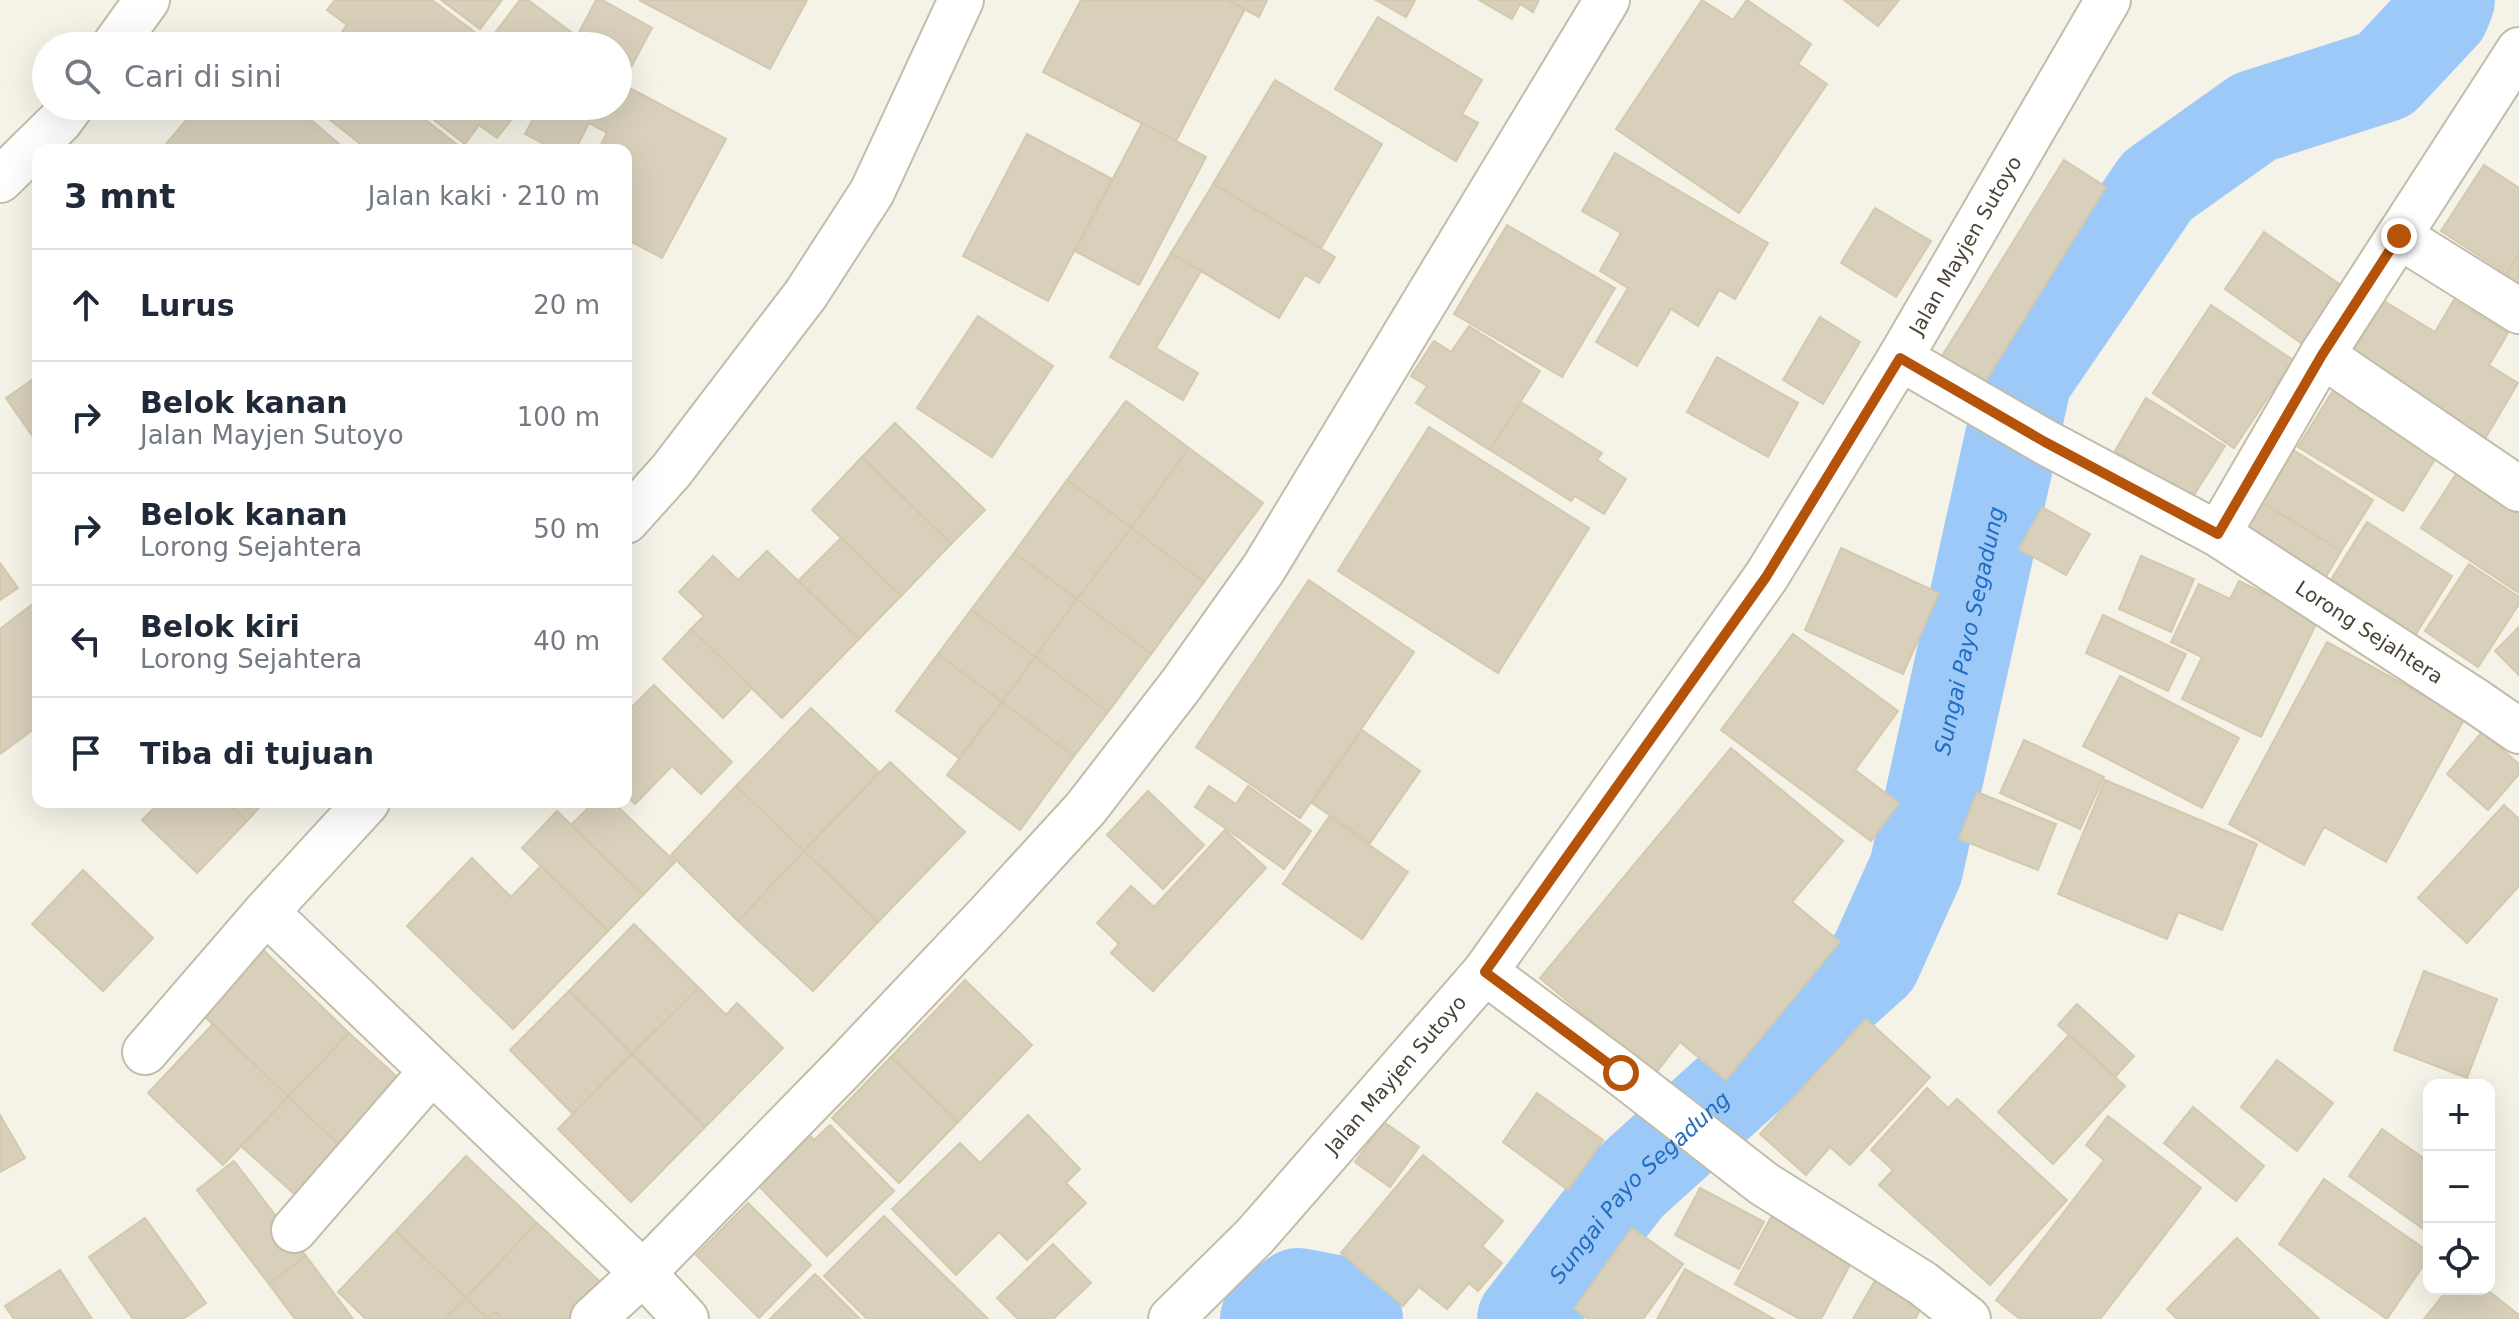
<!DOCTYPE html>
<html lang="id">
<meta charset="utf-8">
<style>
body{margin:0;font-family:"DejaVu Sans",sans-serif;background:#f2f2f3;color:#1f2937}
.controls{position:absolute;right:24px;bottom:24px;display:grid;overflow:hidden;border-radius:16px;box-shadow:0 8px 32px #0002}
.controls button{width:72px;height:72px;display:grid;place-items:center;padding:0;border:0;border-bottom:2px solid #e0e1e3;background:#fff;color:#1f2937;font:40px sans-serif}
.stop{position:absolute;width:24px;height:24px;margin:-18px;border:6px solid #b45309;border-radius:50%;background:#fff}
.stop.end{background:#b45309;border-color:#fff;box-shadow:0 2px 8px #0008}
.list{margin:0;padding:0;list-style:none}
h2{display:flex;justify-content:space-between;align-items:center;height:104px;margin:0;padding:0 32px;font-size:34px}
h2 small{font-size:26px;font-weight:400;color:#747a83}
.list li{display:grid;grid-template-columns:52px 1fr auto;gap:24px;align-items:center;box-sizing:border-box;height:112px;padding:0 32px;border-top:2px solid #e0e1e3}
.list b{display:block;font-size:30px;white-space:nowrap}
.list p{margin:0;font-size:26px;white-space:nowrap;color:#747a83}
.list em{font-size:26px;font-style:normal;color:#747a83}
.icon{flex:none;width:44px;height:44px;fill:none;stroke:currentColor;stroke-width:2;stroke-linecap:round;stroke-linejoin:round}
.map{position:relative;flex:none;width:2519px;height:1319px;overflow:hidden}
.search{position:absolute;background:#fff;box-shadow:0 8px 32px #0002;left:32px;top:32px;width:600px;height:88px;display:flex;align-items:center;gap:20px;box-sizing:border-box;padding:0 28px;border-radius:44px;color:#747a83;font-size:30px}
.panel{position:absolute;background:#fff;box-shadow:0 8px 32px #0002;left:32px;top:144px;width:600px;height:664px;border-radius:16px}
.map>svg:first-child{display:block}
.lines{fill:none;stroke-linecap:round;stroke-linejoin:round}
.river{stroke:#9dc9f8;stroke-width:94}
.building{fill:#d8d0bb;stroke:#d4c9ad;stroke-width:2}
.minor-casing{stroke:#c2bca8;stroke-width:48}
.minor{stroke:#fff;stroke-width:44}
.route{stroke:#b45309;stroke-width:10}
.labels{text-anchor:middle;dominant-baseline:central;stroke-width:6;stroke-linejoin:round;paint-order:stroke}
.street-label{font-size:20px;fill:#494335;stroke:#fff}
.water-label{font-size:22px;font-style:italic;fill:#226dc1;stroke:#fff}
</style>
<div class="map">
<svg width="2519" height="1319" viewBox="0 0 2519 1319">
<rect width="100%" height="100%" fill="#f5f2e7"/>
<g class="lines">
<!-- river -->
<g class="river">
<polyline points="1267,1319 1272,1313 1298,1295 1335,1302 1356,1319"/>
<path id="s1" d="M 1524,1319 L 1628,1184 L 1874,962 L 1916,869 L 2025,379 L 2157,186 L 2254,117 L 2385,75 L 2443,13 L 2448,0"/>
</g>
</g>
<!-- building -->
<g class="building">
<polygon points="335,0 432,0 488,42 520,0 528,0 575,35 567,46 336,46 333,44 347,25 327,10"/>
<polygon points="441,0 502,0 480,29"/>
<polygon points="596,0 602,0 652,28 622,84 726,139 662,258 626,239 626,150 598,150 607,133 589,123 575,150 556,150 525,134 540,106 618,106 618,46 572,46"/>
<polygon points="639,0 807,0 770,69"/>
<polygon points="1081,0 1228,0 1245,9 1176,141 1043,72"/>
<polygon points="1228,0 1267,0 1259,17"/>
<polygon points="1376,0 1415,0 1406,17"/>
<polygon points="1479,0 1539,0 1533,12 1520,4 1512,19"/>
<polygon points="1702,0 1733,20 1747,0 1811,44 1798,64 1827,84 1739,213 1616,129"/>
<polygon points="1844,0 1899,0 1878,26"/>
<polygon points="1378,17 1482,80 1462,114 1478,123 1456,161 1335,89"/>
<polygon points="1275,80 1382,144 1321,248 1213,184"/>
<polygon points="198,106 295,106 346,150 161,150"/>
<polygon points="331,106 408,106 464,150 368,150 324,115"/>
<polygon points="522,106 497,138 479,125 465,144 417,107"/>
<polygon points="1142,123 1206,157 1139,285 1075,251"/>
<polygon points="1027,134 1112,179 1048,301 963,256"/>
<polygon points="1615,153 1768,243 1735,299 1719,290 1698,326 1671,309 1637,366 1596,342 1628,288 1600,271 1621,233 1582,211"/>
<polygon points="2064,160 2106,187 1977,395 1934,369"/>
<polygon points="2484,165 2519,188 2519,254 2507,274 2441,231"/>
<polygon points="1213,184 1335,257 1319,283 1305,275 1279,318 1171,253"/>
<polygon points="1875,208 1931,241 1896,297 1841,263"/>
<polygon points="1507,225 1615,288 1562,377 1454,314"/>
<polygon points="2264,232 2348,290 2308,348 2225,289"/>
<polygon points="1171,253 1201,271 1156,348 1198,373 1183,400 1110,357"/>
<polygon points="2519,254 2519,291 2503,281"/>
<polygon points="2454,300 2508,333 2489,365 2518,383 2480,447 2345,365 2384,301 2435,332"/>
<polygon points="2211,305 2293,360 2234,448 2153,393"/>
<polygon points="978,316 1053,366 992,457 917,408"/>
<polygon points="1820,317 1860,342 1823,404 1783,380"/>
<polygon points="1469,326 1540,371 1490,450 1416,403 1427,386 1411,376 1434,341 1451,352"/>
<polygon points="1717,357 1798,403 1768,457 1687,412"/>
<polygon points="38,376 38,444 6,398"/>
<polygon points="2336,386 2440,451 2403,511 2298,447"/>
<polygon points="2146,398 2225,446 2192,498 2115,451"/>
<polygon points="1126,401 1189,448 1131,528 1067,480"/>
<polygon points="1521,402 1602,453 1597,460 1626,479 1604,514 1575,496 1571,501 1490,450"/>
<polygon points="895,423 985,510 951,544 862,457"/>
<polygon points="1429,427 1589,528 1498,673 1338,571"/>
<polygon points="1189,448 1263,503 1204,582 1131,528"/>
<polygon points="2290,448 2373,500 2341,551 2258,500"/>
<polygon points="862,457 951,544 901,596 812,510"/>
<polygon points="2462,465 2519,503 2519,593 2421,528"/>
<polygon points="1067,480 1131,528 1077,599 1014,553"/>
<polygon points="2258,500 2341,551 2317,592 2233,541"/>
<polygon points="2042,507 2090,534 2066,575 2019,549"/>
<polygon points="2367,522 2452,576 2414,637 2329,583"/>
<polygon points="1131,528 1204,582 1151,654 1077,599"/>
<polygon points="841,538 901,596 859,639 798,581"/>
<polygon points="1841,548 1939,593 1903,674 1805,630"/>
<polygon points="767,551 859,639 782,718 691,629 704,616 679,592 713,556 738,580"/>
<polygon points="1014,553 1077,599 1035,657 971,610"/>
<polygon points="2141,556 2194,579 2171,632 2119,609"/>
<polygon points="0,563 18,588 0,600"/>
<polygon points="2469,564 2519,597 2519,604 2478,667 2425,631"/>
<polygon points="1309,580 1414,652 1300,818 1196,747"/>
<polygon points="2239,581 2318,620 2261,737 2182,699 2202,657 2171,642 2199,584 2230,599"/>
<polygon points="1077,599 1151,654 1108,712 1035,657"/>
<polygon points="38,600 38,726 0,754 0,629"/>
<polygon points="971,610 1035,657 1002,702 938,654"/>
<polygon points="2103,615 2186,654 2168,691 2086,653"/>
<polygon points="2519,627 2519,675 2495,651"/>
<polygon points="691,629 752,688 723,718 663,659"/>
<polygon points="1793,634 1898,711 1855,770 1899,803 1871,841 1721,730"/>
<polygon points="2327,642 2465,718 2386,862 2324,827 2304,865 2229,824"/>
<polygon points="938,654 1002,702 959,758 896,711"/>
<polygon points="1035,657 1108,712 1074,756 1002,702"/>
<polygon points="2120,676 2239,738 2202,808 2083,746"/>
<polygon points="654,685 732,762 701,794 672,766 635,804 626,795 626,713"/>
<polygon points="1002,702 1074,756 1020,830 947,775"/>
<polygon points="811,708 879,772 804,851 736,786"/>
<polygon points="1362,730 1420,771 1370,843 1312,803"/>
<polygon points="2482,732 2519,764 2519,774 2488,810 2447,774"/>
<polygon points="2024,740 2104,777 2080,829 2000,793"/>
<polygon points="1731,748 1843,841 1792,902 1840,942 1726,1080 1680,1042 1655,1074 1540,978"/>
<polygon points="890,762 965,832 878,922 804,851"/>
<polygon points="2105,780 2257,844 2222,930 2178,912 2167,939 2058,894"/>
<polygon points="736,786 804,851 738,921 671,855"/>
<polygon points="1209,786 1236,804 1248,786 1311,831 1284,869 1195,807"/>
<polygon points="1148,791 1204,845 1163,889 1107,835"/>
<polygon points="1977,792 2056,824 2038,870 1959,839"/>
<polygon points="160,802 227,802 247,821 197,873 142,820"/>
<polygon points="227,802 264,802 247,821"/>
<polygon points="594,802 613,802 675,862 643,895 571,825"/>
<polygon points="2504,805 2519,819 2519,886 2467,943 2418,898"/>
<polygon points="557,811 643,895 608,931 522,848"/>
<polygon points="1329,817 1408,872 1362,939 1283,884"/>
<polygon points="1225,830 1266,868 1153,991 1111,953 1119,944 1097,923 1131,886 1154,907"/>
<polygon points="804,851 878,922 813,991 738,921"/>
<polygon points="472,858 511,897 541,866 608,931 513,1029 407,926"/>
<polygon points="83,870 153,938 103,991 32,924"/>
<polygon points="634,924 699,988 632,1054 569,991"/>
<polygon points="260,947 349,1033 288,1097 199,1011"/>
<polygon points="2424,971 2497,999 2467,1078 2394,1050"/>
<polygon points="965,980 1032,1045 958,1122 891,1057"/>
<polygon points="699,988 726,1015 737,1003 783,1048 705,1127 632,1054"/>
<polygon points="569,991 632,1054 573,1114 510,1050"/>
<polygon points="2077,1004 2134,1056 2115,1077 2058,1025"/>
<polygon points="1866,1019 1930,1077 1850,1165 1830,1147 1806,1175 1760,1134"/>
<polygon points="213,1024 288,1097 223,1165 148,1093"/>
<polygon points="349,1033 406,1085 351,1156 288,1097"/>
<polygon points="2069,1035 2125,1086 2053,1164 1998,1112"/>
<polygon points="632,1054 705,1127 631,1202 558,1129"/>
<polygon points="891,1057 958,1122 899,1183 832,1118"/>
<polygon points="2277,1060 2333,1103 2297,1151 2241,1107"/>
<polygon points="1927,1088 1948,1108 1957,1099 2067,1200 1990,1285 1879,1185 1893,1170 1871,1150"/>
<polygon points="1537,1093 1603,1140 1568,1190 1503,1142"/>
<polygon points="288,1097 351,1156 303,1202 241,1146"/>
<polygon points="2193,1107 2264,1166 2236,1201 2164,1143"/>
<polygon points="0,1115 25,1158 0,1172"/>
<polygon points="1028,1115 1080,1169 1066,1183 1086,1203 1027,1260 999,1232 956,1275 892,1209 960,1143 980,1163"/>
<polygon points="2108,1116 2201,1188 2100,1319 2020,1319 1996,1300 2104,1160 2086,1145"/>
<polygon points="1384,1122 1419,1147 1390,1187 1355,1162"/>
<polygon points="830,1125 894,1191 827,1256 752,1179 800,1126 814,1140"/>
<polygon points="2382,1129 2429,1162 2429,1233 2349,1176"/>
<polygon points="1423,1155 1503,1221 1482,1246 1502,1263 1478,1291 1469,1283 1447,1309 1419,1287 1403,1306 1341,1253"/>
<polygon points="466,1156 537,1223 466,1298 396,1231"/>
<polygon points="234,1161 306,1256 269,1284 197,1190"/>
<polygon points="2324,1179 2429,1252 2429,1257 2387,1319 2279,1244"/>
<polygon points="1700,1188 1764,1222 1739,1269 1675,1235"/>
<polygon points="748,1203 811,1265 759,1318 696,1255"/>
<polygon points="884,1216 988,1319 867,1319 824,1276"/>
<polygon points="1771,1217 1852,1261 1821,1319 1800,1319 1735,1284"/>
<polygon points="145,1218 206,1303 183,1319 133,1319 89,1257"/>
<polygon points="537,1223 609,1290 581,1319 502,1319 495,1312 488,1319 466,1298"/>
<polygon points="1632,1228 1683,1264 1643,1319 1588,1319 1574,1309"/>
<polygon points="396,1231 466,1298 445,1319 366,1319 338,1292"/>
<polygon points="2237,1238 2319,1319 2177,1319 2167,1309"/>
<polygon points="1053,1244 1091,1283 1053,1319 1018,1319 997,1298"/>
<polygon points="306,1256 353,1319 295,1319 269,1284"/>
<polygon points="1685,1269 1774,1319 1657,1319"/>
<polygon points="60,1270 92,1319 14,1319 5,1306"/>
<polygon points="815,1274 860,1319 770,1319"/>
<polygon points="1877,1277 1924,1302 1915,1319 1853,1319"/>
<polygon points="2448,1289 2486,1289 2519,1315 2519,1319 2424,1319"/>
<polygon points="466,1298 488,1319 495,1312 502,1319 445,1319"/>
</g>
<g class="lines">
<!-- minor casing -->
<g class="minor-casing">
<g id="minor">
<polyline points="114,46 147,0"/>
<polyline points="0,180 60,121 71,106"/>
<polyline points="2399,236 2519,311"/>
<polyline points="2322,355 2519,489"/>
<path id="s2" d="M 1900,358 L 2045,442 L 2218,534 L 2477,702 L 2519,731"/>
<polyline points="626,521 671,471 806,294 872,192 961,0"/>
<polyline points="2218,534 2322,355 2519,50"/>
<polyline points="266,912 643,1273 686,1319"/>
<polyline points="1485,972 1621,1073 1764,1184 1922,1283 1968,1319"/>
<polyline points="145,1052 266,912 367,802"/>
<polyline points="294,1230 432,1071"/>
<polyline points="593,1319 643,1273 845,1066 989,914 1086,808 1181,685 1264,568 1607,0"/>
<path id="s3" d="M 1171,1319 L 1255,1236 L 1485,972 L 1766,577 L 1900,358 L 2108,0"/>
</g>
</g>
<!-- minor -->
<use href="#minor" class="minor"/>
</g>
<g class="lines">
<!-- route -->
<polyline class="route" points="1621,1073 1485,972 1766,577 1900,358 2045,442 2218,534 2322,355 2399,236"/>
</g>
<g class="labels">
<!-- street labels -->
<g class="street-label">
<text stroke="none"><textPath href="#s3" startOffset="1340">Jalan Mayjen Sutoyo</textPath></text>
<text stroke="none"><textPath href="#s2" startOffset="544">Lorong Sejahtera</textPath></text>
<text stroke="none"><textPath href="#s3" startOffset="332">Jalan Mayjen Sutoyo</textPath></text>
</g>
<!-- water labels -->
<g class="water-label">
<text stroke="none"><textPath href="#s1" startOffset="848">Sungai Payo Segadung</textPath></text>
<text stroke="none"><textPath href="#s1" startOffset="176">Sungai Payo Segadung</textPath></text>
</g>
</g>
</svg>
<div class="controls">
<button>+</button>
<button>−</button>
<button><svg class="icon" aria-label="locate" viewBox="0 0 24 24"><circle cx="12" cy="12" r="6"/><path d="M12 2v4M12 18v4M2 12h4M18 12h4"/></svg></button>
</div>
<div class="stop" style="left:1621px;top:1073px"></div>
<div class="stop end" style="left:2399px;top:236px"></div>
<div class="search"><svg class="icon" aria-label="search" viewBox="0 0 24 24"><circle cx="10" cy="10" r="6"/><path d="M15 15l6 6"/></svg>Cari di sini</div>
<section class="panel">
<h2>3 mnt<small>Jalan kaki · 210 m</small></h2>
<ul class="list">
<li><svg class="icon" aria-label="ahead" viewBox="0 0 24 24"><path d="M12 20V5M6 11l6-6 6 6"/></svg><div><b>Lurus</b></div><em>20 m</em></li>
<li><svg class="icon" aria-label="right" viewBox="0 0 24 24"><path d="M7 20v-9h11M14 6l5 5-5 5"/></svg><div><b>Belok kanan</b><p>Jalan Mayjen Sutoyo</p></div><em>100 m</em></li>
<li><svg class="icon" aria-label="right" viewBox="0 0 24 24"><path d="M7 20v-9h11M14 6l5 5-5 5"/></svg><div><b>Belok kanan</b><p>Lorong Sejahtera</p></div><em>50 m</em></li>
<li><svg class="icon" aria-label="left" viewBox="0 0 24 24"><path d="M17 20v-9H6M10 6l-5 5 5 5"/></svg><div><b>Belok kiri</b><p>Lorong Sejahtera</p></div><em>40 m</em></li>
<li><svg class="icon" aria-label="arrive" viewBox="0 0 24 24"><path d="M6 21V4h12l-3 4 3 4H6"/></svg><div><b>Tiba di tujuan</b></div></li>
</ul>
</section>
</div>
